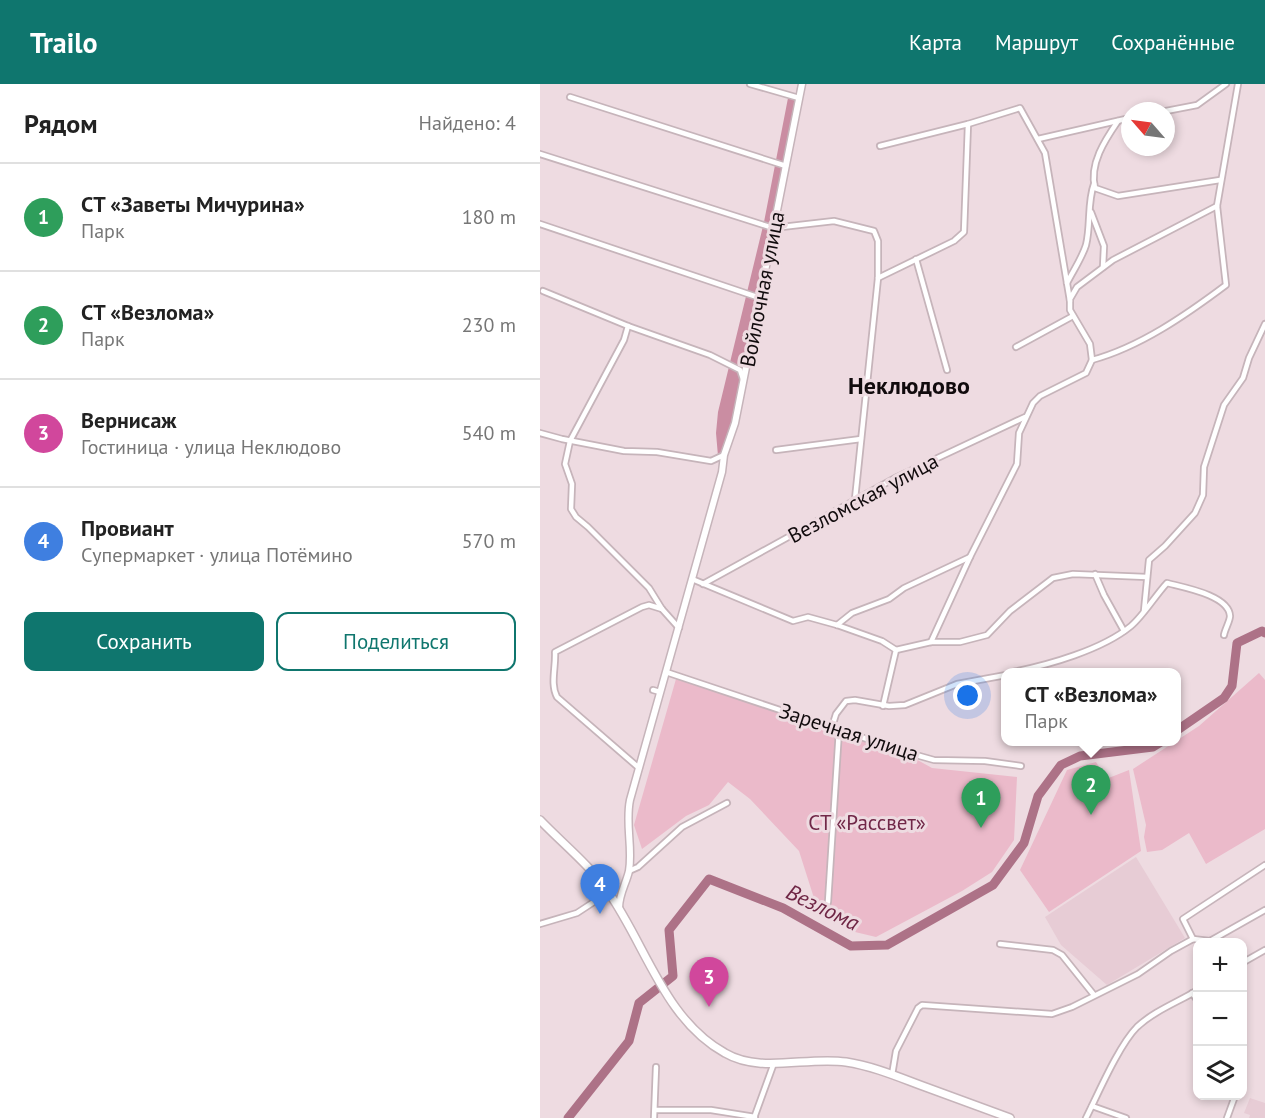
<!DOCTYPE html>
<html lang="ru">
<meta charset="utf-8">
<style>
body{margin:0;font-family:"PT Sans",sans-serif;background:#f6f6f6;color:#222}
.controls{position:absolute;right:18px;bottom:18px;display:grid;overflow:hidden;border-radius:12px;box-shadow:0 3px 9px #0003}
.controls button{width:54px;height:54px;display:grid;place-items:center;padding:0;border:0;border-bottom:2px solid #e0e0e0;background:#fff;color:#222;font:30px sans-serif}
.compass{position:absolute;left:581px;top:18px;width:54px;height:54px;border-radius:50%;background:#fff;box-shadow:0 3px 9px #0003;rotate:298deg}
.you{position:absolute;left:428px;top:612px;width:21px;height:21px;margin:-15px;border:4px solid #fff;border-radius:50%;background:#1a73e8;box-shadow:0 0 0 9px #1a73e833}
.badge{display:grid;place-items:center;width:39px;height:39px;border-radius:50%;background:#0f766e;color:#fff;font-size:20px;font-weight:700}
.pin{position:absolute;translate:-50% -50px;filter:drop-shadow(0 2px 3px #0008)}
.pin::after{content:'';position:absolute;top:32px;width:21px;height:18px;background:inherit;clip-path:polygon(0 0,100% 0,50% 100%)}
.popup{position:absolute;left:461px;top:584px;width:180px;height:78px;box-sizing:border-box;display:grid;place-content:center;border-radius:12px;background:#fff;filter:drop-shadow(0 2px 4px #0005);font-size:20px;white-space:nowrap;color:#767676}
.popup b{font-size:22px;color:#222}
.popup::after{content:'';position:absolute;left:50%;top:100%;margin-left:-12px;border:12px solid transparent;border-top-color:#fff}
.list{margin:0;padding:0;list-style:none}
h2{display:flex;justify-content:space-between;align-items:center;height:78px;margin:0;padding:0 24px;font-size:26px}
h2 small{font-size:20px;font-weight:400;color:#767676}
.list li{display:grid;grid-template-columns:39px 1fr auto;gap:18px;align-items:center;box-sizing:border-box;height:108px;padding:0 24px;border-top:2px solid #e0e0e0}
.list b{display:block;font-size:22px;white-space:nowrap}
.list p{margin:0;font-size:20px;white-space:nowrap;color:#767676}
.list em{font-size:20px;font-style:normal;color:#767676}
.actions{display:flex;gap:12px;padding:18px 24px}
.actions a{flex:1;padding:14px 0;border:2px solid #0f766e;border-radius:12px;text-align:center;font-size:21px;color:#0f766e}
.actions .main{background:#0f766e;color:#fff}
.icon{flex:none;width:33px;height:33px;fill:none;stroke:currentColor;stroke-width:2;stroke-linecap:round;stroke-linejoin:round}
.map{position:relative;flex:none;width:725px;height:1034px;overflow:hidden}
header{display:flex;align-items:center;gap:36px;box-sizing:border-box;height:84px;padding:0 30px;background:#0f766e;color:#fff}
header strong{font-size:28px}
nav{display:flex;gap:33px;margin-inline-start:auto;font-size:21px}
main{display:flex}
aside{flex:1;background:#fff}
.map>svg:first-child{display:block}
.built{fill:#e7ccd5}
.green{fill:#ebbaca}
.forest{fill:#ca8da2}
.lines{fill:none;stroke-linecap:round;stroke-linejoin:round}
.river{stroke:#ad7287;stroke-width:9}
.minor-casing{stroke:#c6b4ba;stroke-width:8}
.tertiary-casing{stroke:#c6b4ba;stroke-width:9}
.secondary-casing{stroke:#c6b4ba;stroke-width:10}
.minor{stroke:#fff;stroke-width:4.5}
.tertiary{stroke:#fff;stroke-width:6}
.secondary{stroke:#fff;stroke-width:7}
.labels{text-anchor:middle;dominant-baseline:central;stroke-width:6;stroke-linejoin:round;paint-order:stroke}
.street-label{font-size:21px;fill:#110b0d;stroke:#eedbe1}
.park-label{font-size:21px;fill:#712848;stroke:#eedbe1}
.water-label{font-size:22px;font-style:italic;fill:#6f2645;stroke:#eedbe1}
.quarter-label{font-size:24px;font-weight:bold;fill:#110b0d;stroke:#eedbe1}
</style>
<header>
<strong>Trailo</strong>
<nav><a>Карта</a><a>Маршрут</a><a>Сохранённые</a></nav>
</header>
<main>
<aside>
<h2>Рядом<small>Найдено: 4</small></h2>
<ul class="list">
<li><span class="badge" style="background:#2e9e5b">1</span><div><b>СТ «Заветы Мичурина»</b><p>Парк</p></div><em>180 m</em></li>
<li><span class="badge" style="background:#2e9e5b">2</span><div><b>СТ «Везлома»</b><p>Парк</p></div><em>230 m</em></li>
<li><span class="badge" style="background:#d1479c">3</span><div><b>Вернисаж</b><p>Гостиница · улица Неклюдово</p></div><em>540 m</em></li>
<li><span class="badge" style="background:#3f7fe0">4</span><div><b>Провиант</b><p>Супермаркет · улица Потёмино</p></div><em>570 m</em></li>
</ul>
<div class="actions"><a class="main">Сохранить</a><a>Поделиться</a></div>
</aside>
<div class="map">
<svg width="725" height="1034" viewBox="0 0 725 1034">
<rect width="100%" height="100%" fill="#eedbe1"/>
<!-- built -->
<g class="built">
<polygon points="596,773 645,854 567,901 521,861 505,833"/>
<polygon points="710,1014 725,1019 725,1034 709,1034 710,1031 704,1029"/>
</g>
<!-- green -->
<g class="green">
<polygon points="719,589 725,596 725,745 666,780 649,749 622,766 607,768 604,753 606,741 593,685 659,642"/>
<polygon points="136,595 372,673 392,684 477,693 474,756 452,788 422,807 336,853 315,848 272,822 273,811 259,767 210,715 188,698 169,721 146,732 102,765 94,741"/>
<polygon points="556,678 566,695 589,686 601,767 509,828 480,786 527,686"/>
</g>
<!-- forest -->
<polygon class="forest" points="248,14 255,14 256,20 191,345 184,371 178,372 176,349 178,328 224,138"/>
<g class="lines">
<!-- river -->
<g class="river">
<polyline points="636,647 684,614 692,602 697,559 722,547 725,549"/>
<polyline points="28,1034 89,957 99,919 133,892 129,846 169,795 243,824 311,862 347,861 453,801 484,759 498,712 521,681 540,672 613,663 621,658"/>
</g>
<!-- minor casing -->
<g class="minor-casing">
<g id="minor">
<polyline points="210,0 259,14"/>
<polyline points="30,13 246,82"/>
<polyline points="626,27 657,21 686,0"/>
<path d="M 578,37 C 565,56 549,80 555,104 L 578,112 L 680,96"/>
<polyline points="428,40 480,24 505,69 530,217"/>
<polyline points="498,55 590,34"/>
<polyline points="0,70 233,144 294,137 334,147 338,157 338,194 315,415"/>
<polyline points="551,128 564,162 563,183"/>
<polyline points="0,140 220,214"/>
<polyline points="376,175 407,286"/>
<polyline points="338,194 414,157 424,148 428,40 340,62"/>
<path d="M 527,199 C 533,187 542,174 546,161 C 551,141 547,119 554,100"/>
<polyline points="3,207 88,242 170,271 200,286 203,295"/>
<polyline points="88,242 84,256 30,357 25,380 32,400 31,425 36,433 48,443 109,504 122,525 139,544"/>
<polyline points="476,263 533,232"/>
<path d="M 552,276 C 600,263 646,231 686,201 L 677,122 L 698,0"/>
<polyline points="0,349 22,355 84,367 117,368 171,377 184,371"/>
<polyline points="236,366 321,355"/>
<polyline points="555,490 564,511 584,547"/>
<polyline points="152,495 253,537 268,533 297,541 342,557 356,566 343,622"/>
<polyline points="163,500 357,393 485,333"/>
<polyline points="604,527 609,476 625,462 655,429 663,411 664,383 684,321 703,294 709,274 725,240"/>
<polyline points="297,541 312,529 349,515 364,504 430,473"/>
<polyline points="391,558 430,473 477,380 479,349 493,319 500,312 546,289 552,276 550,260 530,226 530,215 537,203 573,176 677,122"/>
<polyline points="356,566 391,558 420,558 447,551 470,527 513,494 533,490 607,493"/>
<polyline points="126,588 369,669 394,676 445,677 481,682"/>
<path d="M 473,588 C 508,581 562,566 591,542 C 603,532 615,512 627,499 C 642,503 689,511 690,532 C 690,537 685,545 684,551"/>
<polyline points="113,606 120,608"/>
<polyline points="292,643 296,630 306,617 315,616 349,622 365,621 417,600 466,591"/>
<path d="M 99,684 L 17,613 C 10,600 16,583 15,568 L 102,523 L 109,521 L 122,525"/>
<polyline points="89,787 98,783 142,743 187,719"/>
<polyline points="288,818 299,646"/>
<polyline points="0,840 37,829 69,808"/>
<polyline points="653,855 643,835 725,781"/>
<polyline points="653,855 670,857 725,826"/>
<polyline points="460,860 513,866 522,871 554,911"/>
<polyline points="702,879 725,866"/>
<polyline points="652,909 658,917"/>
<polyline points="352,991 356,967 378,924 382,921 512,930 532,923 598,890 631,867 653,855"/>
<polyline points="552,1022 586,1034"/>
<polyline points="115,1026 171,1026 215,1033"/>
<polyline points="114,1034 116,983"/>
<polyline points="214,1034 234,979"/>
<path d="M 546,1034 C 558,1010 579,961 597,943 C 614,927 638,918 658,906"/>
<polyline points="687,1034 695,1012"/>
</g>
</g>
<!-- tertiary casing -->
<g class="tertiary-casing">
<path id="tertiary" d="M 79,824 C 79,810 86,800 89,787 C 93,763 85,740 90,716 L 182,388 L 184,371 L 195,339 L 262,0"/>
</g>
<!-- secondary casing -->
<g class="secondary-casing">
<path id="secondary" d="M 0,736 C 23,760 50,781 69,809 C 106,862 125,936 185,969 C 221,990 267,972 306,978 C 332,982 356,992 380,1001 C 410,1012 440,1023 470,1034"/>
</g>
<!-- minor -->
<use href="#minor" class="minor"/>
<!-- tertiary -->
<use href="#tertiary" class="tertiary"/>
<!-- secondary -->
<use href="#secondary" class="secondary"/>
</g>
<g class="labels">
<!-- street labels -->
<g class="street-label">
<text transform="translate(222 205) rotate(-79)">Войлочная улица</text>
<text transform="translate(323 414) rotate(-28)">Везломская улица</text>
<text transform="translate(309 648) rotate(18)">Заречная улица</text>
</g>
<!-- park labels -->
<g class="park-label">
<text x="327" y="738">СТ «Рассвет»</text>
</g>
<!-- water labels -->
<g class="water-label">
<text transform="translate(283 823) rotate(26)">Везлома</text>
</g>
<!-- quarter labels -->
<g class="quarter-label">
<text x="369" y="301">Неклюдово</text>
</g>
</g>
</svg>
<div class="controls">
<button>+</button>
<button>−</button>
<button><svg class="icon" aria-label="layers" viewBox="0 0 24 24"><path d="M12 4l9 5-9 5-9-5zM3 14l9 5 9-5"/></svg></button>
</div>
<svg class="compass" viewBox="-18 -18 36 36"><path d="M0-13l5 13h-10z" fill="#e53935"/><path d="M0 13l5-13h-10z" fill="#767676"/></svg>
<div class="you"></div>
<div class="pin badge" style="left:441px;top:744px;background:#2e9e5b">1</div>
<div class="pin badge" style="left:551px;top:731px;background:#2e9e5b">2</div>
<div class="popup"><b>СТ «Везлома»</b>Парк</div>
<div class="pin badge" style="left:169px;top:923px;background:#d1479c">3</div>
<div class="pin badge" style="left:60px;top:830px;background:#3f7fe0">4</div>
</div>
</main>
